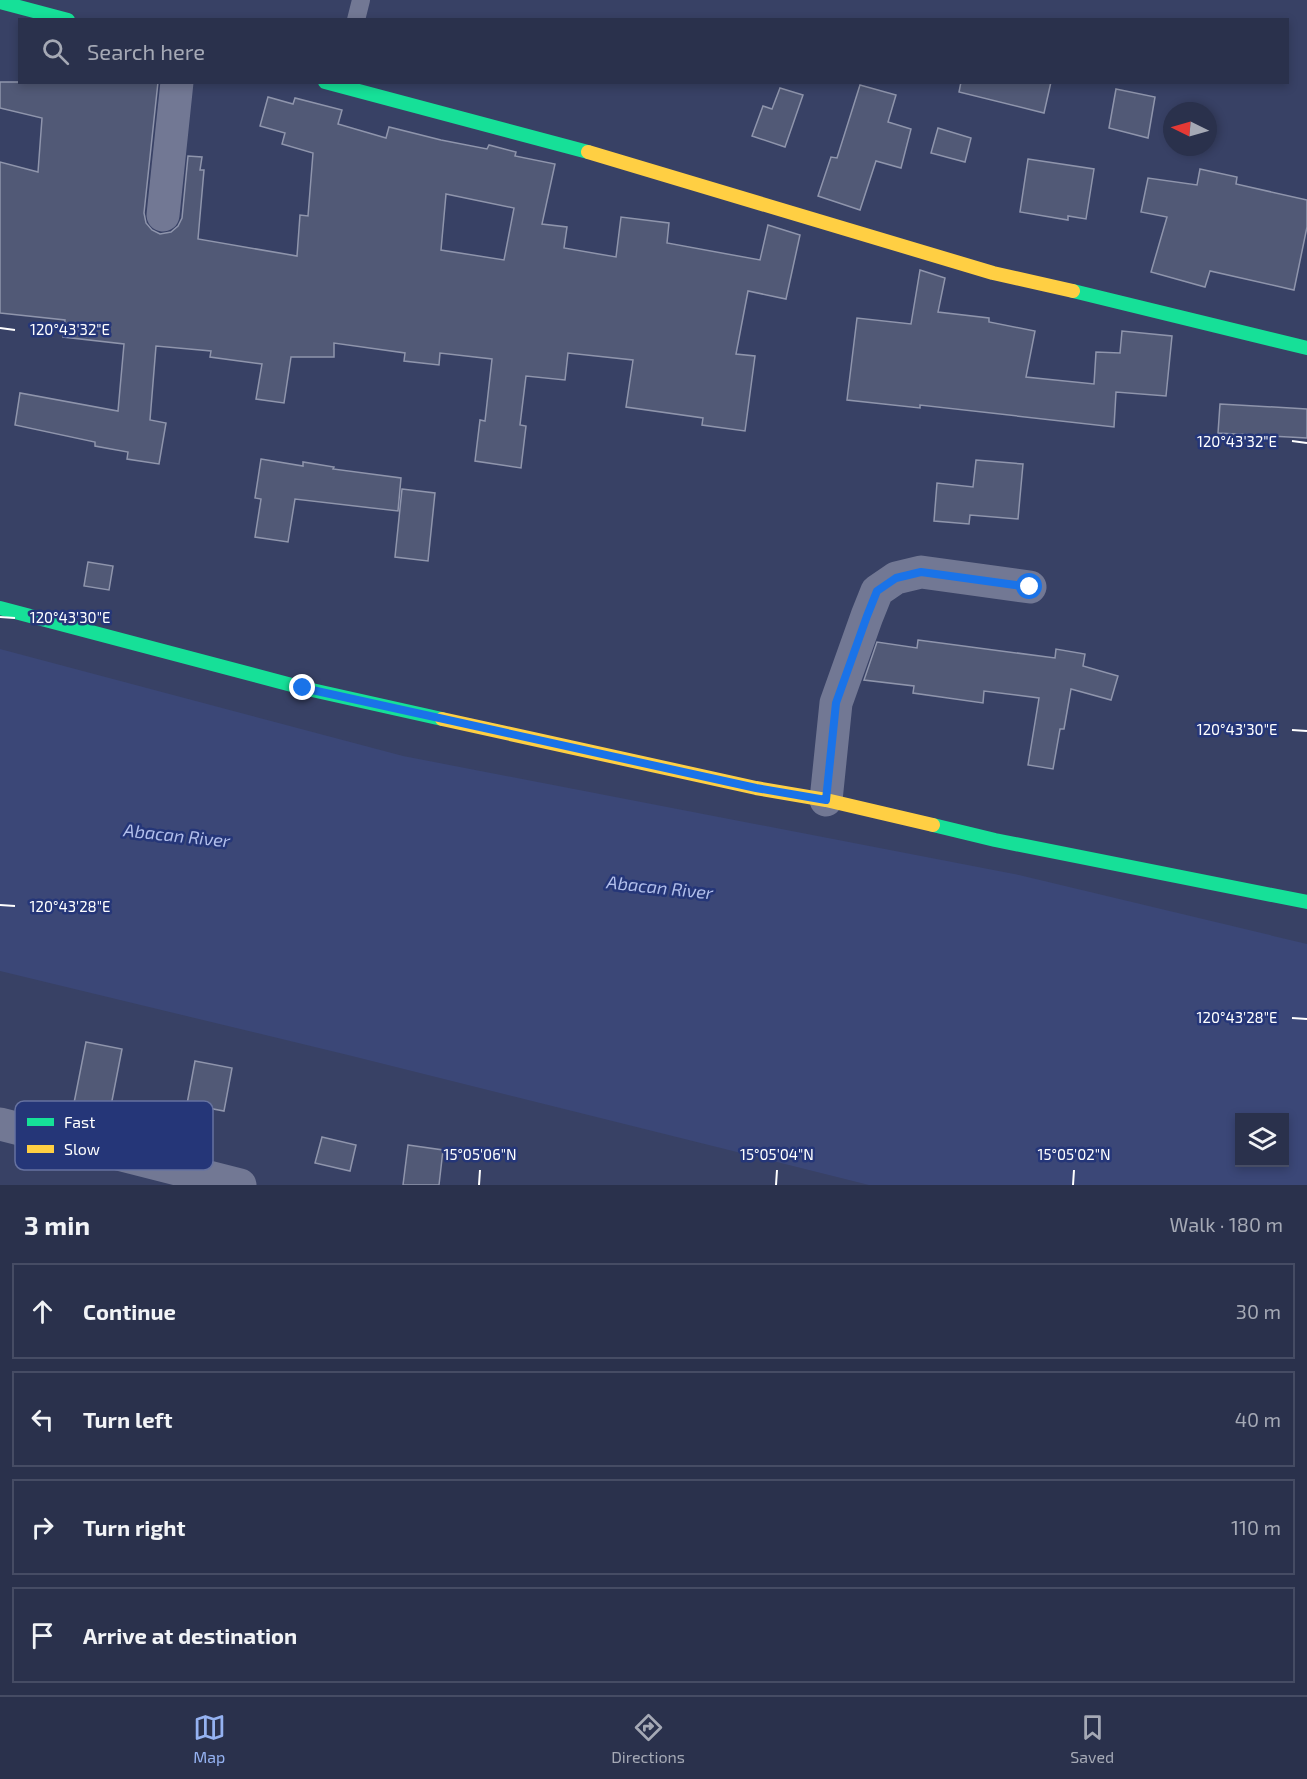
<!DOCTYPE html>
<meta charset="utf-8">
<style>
body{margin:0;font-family:"Exo 2",sans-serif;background:#363d56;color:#f1f3f6}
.controls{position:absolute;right:18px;bottom:18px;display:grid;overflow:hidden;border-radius:0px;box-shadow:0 3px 9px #0003}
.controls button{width:54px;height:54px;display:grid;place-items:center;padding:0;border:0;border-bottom:2px solid #464c64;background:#2a314c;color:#f1f3f6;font:30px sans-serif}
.compass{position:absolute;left:1163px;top:102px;width:54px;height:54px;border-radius:50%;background:#2a314c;box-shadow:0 3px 9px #0003;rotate:275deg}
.stop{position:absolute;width:18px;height:18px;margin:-14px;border:4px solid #1a73e8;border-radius:50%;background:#fff}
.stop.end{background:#1a73e8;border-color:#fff;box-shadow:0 2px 6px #0008}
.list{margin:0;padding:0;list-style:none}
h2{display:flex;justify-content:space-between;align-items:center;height:78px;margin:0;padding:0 24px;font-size:26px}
h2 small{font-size:20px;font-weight:400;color:#a5a9b5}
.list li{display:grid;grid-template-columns:39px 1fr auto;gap:18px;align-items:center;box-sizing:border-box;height:96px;margin:0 12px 12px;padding:0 12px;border:2px solid #464c64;border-radius:0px}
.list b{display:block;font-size:22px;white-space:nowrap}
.list em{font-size:20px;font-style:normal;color:#a5a9b5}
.icon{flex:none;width:33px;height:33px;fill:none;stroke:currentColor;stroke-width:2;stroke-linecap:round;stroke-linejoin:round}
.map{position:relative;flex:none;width:1307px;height:1185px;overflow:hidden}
.search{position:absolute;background:#2a314c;box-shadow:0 3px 9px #0003;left:18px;right:18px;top:18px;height:66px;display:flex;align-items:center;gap:15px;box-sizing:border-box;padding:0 21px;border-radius:0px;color:#a5a9b5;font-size:22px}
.sheet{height:510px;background:#2a314c}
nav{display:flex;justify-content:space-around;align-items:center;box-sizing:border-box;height:84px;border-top:2px solid #464c64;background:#2a314c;font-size:16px;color:#a5a9b5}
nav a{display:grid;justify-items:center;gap:3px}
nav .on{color:#95b2f1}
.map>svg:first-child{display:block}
.water{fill:#3b4777;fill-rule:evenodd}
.building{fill:#515976;stroke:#8f95ac;stroke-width:1.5;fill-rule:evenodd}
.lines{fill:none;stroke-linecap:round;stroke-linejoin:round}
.lane{stroke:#727894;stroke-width:18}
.street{stroke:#727894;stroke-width:33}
.fast{stroke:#16e098;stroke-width:14}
.slow{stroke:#ffcf43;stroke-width:14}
.route{stroke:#1a73e8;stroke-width:8}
.ticks{fill:none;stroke:#fff;stroke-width:2}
.labels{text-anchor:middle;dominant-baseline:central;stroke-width:5;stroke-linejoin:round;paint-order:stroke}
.water-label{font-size:18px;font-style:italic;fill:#b2bfeb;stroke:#253678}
.key{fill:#253678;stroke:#6672a0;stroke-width:1.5}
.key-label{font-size:16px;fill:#fff}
.ticks-label{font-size:15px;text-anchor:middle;fill:#fff;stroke:#253678;stroke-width:5;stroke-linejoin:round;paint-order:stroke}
</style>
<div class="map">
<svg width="1307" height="1185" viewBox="0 0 1307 1185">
<rect width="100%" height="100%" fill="#384165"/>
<!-- water -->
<path class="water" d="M 0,649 L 403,756 L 1019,875 L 1307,944 L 1307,1185 L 869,1185 L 352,1056 L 0,971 ZM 1240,1118 L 1284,1118 L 1284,1162 L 1240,1162 Z"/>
<!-- building -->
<g class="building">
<path d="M 0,82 L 158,82 L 144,213 L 146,223 L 152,230 L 160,234 L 171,232 L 178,226 L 182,218 L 188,156 L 202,157 L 200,170 L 204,170 L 198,239 L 297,256 L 300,215 L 308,216 L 313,153 L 282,144 L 285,133 L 260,126 L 268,97 L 293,104 L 295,98 L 342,110 L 338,124 L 386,138 L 389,127 L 441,140 L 487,149 L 489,145 L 516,152 L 515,156 L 555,164 L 542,224 L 567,227 L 564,248 L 616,257 L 621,217 L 669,223 L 667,243 L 760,260 L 768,225 L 800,235 L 786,299 L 748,291 L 736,354 L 755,356 L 745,431 L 702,425 L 703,418 L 626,407 L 633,360 L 568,353 L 565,380 L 526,376 L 520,425 L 526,426 L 521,468 L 475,461 L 480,420 L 485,421 L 492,359 L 440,353 L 439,365 L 404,361 L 405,353 L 334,343 L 334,357 L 291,357 L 284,403 L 256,399 L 262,364 L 210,357 L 211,351 L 156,346 L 150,420 L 166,423 L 159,464 L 127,459 L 128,452 L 95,446 L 95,442 L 15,425 L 20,393 L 118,411 L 124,344 L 63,337 L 65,320 L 0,313 L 0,162 L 38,172 L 42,118 L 0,108 ZM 446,194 L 514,208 L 504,260 L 441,250 Z"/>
<polygon points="961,82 1051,82 1044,113 959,92"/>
<polygon points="860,85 896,95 888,122 911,129 901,168 876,161 860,210 818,196 831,157 837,158"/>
<polygon points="780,88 803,95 785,147 752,136 763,106 772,109"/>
<polygon points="1116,89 1155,97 1148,138 1109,128"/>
<polygon points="938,128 971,138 965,162 931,153"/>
<polygon points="1028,159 1094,169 1086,219 1068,216 1068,220 1020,212"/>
<polygon points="1200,169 1237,177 1236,184 1307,200 1307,227 1294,290 1210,271 1205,287 1151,272 1167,217 1141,212 1148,178 1197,185"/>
<polygon points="920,270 945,278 938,312 989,318 989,322 1035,331 1026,377 1094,384 1096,352 1120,353 1122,331 1172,336 1166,396 1116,392 1114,427 920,405 920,408 847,400 857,318 911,324"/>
<polygon points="1220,404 1307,409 1307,438 1218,433"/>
<polygon points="261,459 303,466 303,462 334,467 333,469 401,478 398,511 295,499 288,542 255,537 261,499 255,498"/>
<polygon points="976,460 1023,464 1018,519 970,515 969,524 934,521 937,483 973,487"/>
<polygon points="402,489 435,493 428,561 395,557"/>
<polygon points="88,562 113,566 109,590 84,586"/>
<polygon points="918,640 1055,658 1056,649 1085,654 1083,666 1118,676 1111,700 1071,689 1064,729 1060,729 1053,769 1028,765 1039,698 984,691 983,703 913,693 914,686 864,680 877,642 917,648"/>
<polygon points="86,1042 122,1049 110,1111 74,1103"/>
<polygon points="195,1061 232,1068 224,1111 187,1104"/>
<polygon points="322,1137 356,1145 350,1171 315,1163"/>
<polygon points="408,1145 443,1150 439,1185 403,1185"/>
</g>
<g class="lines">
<!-- lane -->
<polyline class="lane" points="356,20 361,0"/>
<!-- street -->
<g class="street">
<polyline points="163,215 177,82"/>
<polyline points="826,800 836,703 867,616 877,591 896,578 921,572 1030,587"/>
<polyline points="0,1124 240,1185"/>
</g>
<!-- fast -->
<g class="fast">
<polyline points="0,2 68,20"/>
<polyline points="325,82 588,152"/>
<polyline points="1073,291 1307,348"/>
<polyline points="0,608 303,688 442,719"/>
<polyline points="933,825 995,840 1307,902"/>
</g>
<!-- slow -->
<g class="slow">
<polyline points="588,152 993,273 1073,291"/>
<polyline points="442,719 756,788 826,800 933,825"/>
</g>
</g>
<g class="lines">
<!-- route -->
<polyline class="route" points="303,688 756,788 826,800 836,703 867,616 877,591 896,578 921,572 1030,587"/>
</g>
<!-- ticks -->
<path class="ticks" d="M 0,328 L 15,330M 1292,441 L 1307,443M 0,617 L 15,618M 1292,730 L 1307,731M 0,905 L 15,906M 1292,1018 L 1307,1019M 479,1185 L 480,1170M 776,1185 L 777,1170M 1073,1185 L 1074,1170"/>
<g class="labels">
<!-- water labels -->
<g class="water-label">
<text transform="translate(177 835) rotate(6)">Abacan River</text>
<text transform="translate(660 887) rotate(6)">Abacan River</text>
</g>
</g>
<!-- legend -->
<rect x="15" y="1101" width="198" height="69" rx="9" class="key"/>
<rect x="27" y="1118" width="27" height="8" fill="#16e098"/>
<rect x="27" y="1145" width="27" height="8" fill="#ffcf43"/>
<g class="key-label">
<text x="64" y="1128">Fast</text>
<text x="64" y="1155">Slow</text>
</g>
<g class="ticks-label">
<text x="70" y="335">120°43'32"E</text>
<text x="1237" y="447">120°43'32"E</text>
<text x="70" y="623">120°43'30"E</text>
<text x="1237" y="735">120°43'30"E</text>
<text x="70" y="912">120°43'28"E</text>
<text x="1237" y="1023">120°43'28"E</text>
<text x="480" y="1160">15°05'06"N</text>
<text x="777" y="1160">15°05'04"N</text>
<text x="1074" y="1160">15°05'02"N</text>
</g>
</svg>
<div class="controls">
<button><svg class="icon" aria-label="layers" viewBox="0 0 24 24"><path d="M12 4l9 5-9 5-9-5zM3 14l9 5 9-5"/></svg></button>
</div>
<svg class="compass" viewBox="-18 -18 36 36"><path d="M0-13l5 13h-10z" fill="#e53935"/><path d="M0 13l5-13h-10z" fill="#a5a9b5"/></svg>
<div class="stop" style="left:1030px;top:587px"></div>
<div class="stop end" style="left:303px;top:688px"></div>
<div class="search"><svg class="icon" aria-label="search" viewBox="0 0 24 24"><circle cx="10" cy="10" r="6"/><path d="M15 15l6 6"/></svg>Search here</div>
</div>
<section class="sheet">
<h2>3 min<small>Walk · 180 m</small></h2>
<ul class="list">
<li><svg class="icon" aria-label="ahead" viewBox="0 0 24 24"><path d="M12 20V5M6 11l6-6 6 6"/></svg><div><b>Continue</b></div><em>30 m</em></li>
<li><svg class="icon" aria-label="left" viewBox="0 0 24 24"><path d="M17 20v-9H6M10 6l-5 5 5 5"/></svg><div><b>Turn left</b></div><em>40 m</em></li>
<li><svg class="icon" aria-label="right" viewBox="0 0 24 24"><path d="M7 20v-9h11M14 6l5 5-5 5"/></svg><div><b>Turn right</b></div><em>110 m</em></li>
<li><svg class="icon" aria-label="arrive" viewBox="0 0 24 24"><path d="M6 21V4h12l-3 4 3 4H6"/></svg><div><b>Arrive at destination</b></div></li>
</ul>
</section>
<nav>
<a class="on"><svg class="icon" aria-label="map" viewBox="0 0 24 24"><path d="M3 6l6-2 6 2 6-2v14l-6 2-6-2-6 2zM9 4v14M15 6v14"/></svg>Map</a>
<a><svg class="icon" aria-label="directions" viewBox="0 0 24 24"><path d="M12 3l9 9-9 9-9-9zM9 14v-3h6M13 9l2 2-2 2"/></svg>Directions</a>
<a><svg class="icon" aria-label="saved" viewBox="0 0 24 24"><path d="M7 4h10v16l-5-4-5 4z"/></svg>Saved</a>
</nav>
